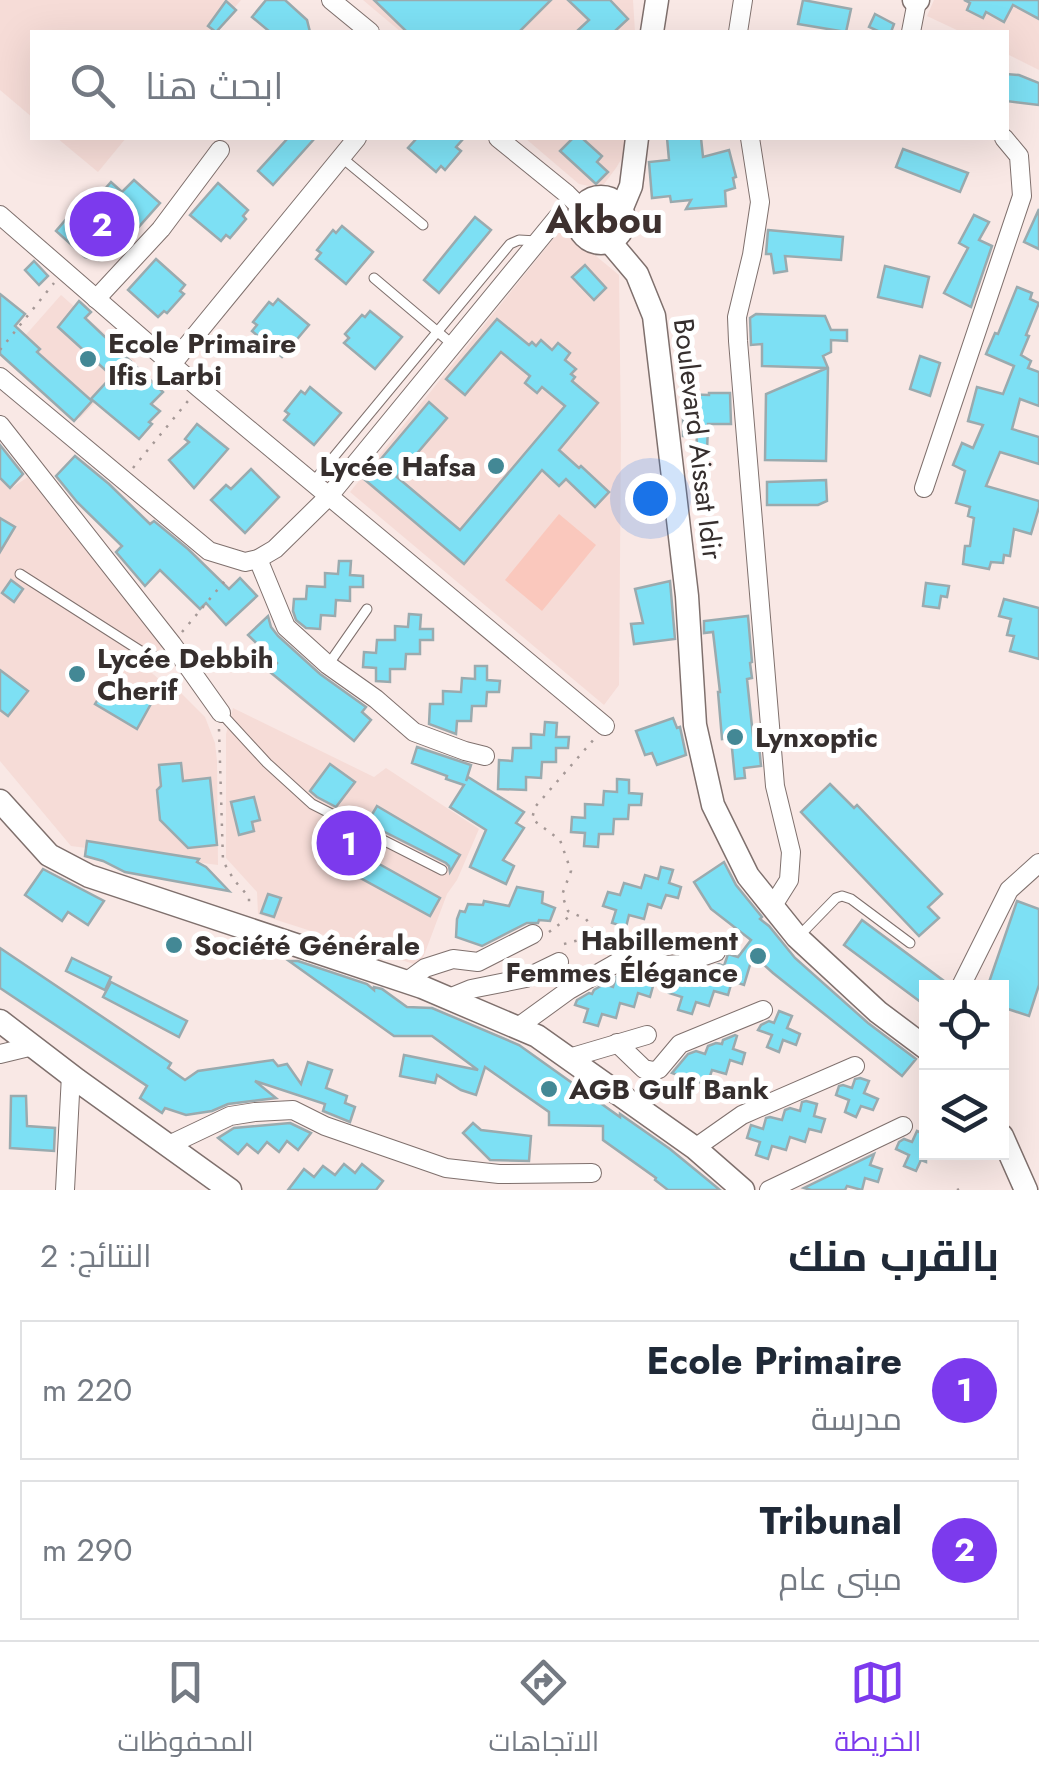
<!DOCTYPE html>
<html lang="ar">
<meta charset="utf-8">
<style>
body{margin:0;font-family:Jost,Cairo,sans-serif;background:#f2f2f3;color:#1f2937;direction:rtl}
.controls{position:absolute;right:30px;bottom:30px;display:grid;overflow:hidden;border-radius:0px;box-shadow:0 10px 40px #0002}
.controls button{width:90px;height:90px;display:grid;place-items:center;padding:0;border:0;border-bottom:2px solid #e0e1e3;background:#fff;color:#1f2937;font:50px sans-serif}
.you{position:absolute;left:650px;top:498px;width:35px;height:35px;margin:-25px;border:8px solid #fff;border-radius:50%;background:#1a73e8;box-shadow:0 0 0 15px #1a73e833}
.badge{display:grid;place-items:center;width:65px;height:65px;border-radius:50%;background:#7c3aed;color:#fff;font-size:32px;font-weight:700}
.pin{position:absolute;translate:-50% -50%;border:5px solid #fff;box-shadow:0 2px 10px #0006}
.list{margin:0;padding:0;list-style:none}
h2{display:flex;justify-content:space-between;align-items:center;height:130px;margin:0;padding:0 40px;font-size:42px}
h2 small{font-size:32px;font-weight:400;color:#747a83}
.list li{display:grid;grid-template-columns:65px 1fr auto;gap:30px;align-items:center;box-sizing:border-box;height:140px;margin:0 20px 20px;padding:0 20px;border:2px solid #e0e1e3;border-radius:0px}
.list b{display:block;font-size:38px;white-space:nowrap}
.list p{margin:0;font-size:32px;white-space:nowrap;color:#747a83}
.list em{font-size:32px;font-style:normal;color:#747a83}
.icon{flex:none;width:55px;height:55px;fill:none;stroke:currentColor;stroke-width:2;stroke-linecap:round;stroke-linejoin:round}
.map{position:relative;flex:none;width:1039px;height:1190px;overflow:hidden;direction:ltr}
.search{position:absolute;background:#fff;box-shadow:0 10px 40px #0002;left:30px;right:30px;top:30px;height:110px;display:flex;align-items:center;gap:25px;box-sizing:border-box;padding:0 35px;border-radius:0px;color:#747a83;font-size:38px}
.sheet{height:450px;background:#fff}
nav{display:flex;justify-content:space-around;align-items:center;box-sizing:border-box;height:140px;border-top:2px solid #e0e1e3;background:#fff;font-size:28px;color:#747a83}
nav a{display:grid;justify-items:center;gap:5px}
nav .on{color:#7c3aed}
.map>svg:first-child{display:block}
.built{fill:#f6dcd7}
.green{fill:#fac8bd}
.building{fill:#7de0f4;stroke:#9aaaae;stroke-width:2.5}
.lines{fill:none;stroke-linecap:round;stroke-linejoin:round}
.lane-casing{stroke:#7f706d;stroke-width:11}
.street-casing{stroke:#7f706d;stroke-width:20}
.secondary-casing{stroke:#7f706d;stroke-width:25}
.path{stroke:#a59896;stroke-width:2.5;stroke-dasharray:2.5 8;stroke-linecap:butt}
.lane{stroke:#fff;stroke-width:9}
.street{stroke:#fff;stroke-width:18}
.secondary{stroke:#fff;stroke-width:22}
.poi-dot{fill:#438895;stroke:#fff;stroke-width:4}
.labels{text-anchor:middle;dominant-baseline:central;stroke-width:10;stroke-linejoin:round;paint-order:stroke}
.poi-label{font-size:28px;font-weight:bold;fill:#362f2e;stroke:#fff;text-anchor:start}
.street-label{font-size:28px;fill:#362f2e;stroke:#fff}
.district-label{font-size:38px;font-weight:bold;fill:#3e312f;stroke:#fff}
</style>
<div class="map">
<svg width="1039" height="1190" viewBox="0 0 1039 1190">
<rect width="100%" height="100%" fill="#f9e8e5"/>
<!-- built -->
<g class="built">
<polygon points="0,0 241,0 214,32 32,32 32,117 0,90"/>
<polygon points="363,0 633,0 635,32 401,32"/>
<polygon points="934,0 1039,0 1039,70 1007,54 1006,32 961,32 927,16"/>
<polygon points="57,138 126,138 98,172"/>
<polygon points="525,138 627,138 622,158 616,168 604,184 594,187 579,184"/>
<polygon points="562,228 619,275 621,440 619,685 604,705 350,492"/>
<polygon points="61,295 136,361 80,418 30,377 43,356 24,337"/>
<polygon points="0,475 13,487 28,477 163,646 144,666 162,682 180,692 205,717 215,743 217,761 218,865 71,846 0,761"/>
<polygon points="233,708 374,777 386,768 479,829 457,880 447,894 420,966 258,914 257,892 226,858 226,734"/>
</g>
<!-- green -->
<polygon class="green" points="559,514 596,545 542,611 505,580"/>
<!-- building -->
<g class="building">
<polygon points="266,0 285,0 307,20 310,32 270,32 252,17"/>
<polygon points="374,0 551,0 519,32 407,32"/>
<polygon points="568,0 610,0 628,19 614,32 576,32 589,20"/>
<polygon points="803,0 851,9 846,32 798,24"/>
<polygon points="964,0 1039,0 1039,19 1013,5 1004,22 986,12 983,18 967,10 970,3"/>
<polygon points="226,1 236,10 216,32 208,26"/>
<polygon points="875,14 894,24 891,32 880,32 869,27"/>
<polygon points="1006,74 1019,75 1039,83 1039,105 1006,101"/>
<polygon points="288,138 315,138 273,185 258,171"/>
<polygon points="417,138 464,138 456,147 461,151 445,170 441,166 436,172 408,148"/>
<polygon points="573,138 582,138 602,156 597,162 608,172 596,184 560,151"/>
<polygon points="667,138 701,138 703,157 729,150 736,177 733,178 735,188 725,191 726,206 686,209 691,200 671,202 670,196 652,198 649,162 669,160"/>
<polygon points="903,149 968,173 960,192 896,167"/>
<polygon points="134,180 160,203 112,257 99,260 85,257 56,231 74,210 81,216 111,182 122,192"/>
<polygon points="218,183 248,210 243,216 246,219 230,238 226,235 221,241 190,215"/>
<polygon points="1039,209 1039,249 1024,242"/>
<polygon points="974,215 989,222 979,240 992,246 971,307 944,293 968,248 959,243"/>
<polygon points="475,217 491,230 439,293 424,280"/>
<polygon points="342,226 373,252 346,284 316,259 321,253 317,250 333,230 336,233"/>
<polygon points="768,230 843,237 841,260 785,256 787,271 774,273 771,254 766,254"/>
<polygon points="156,259 185,285 180,291 184,294 167,313 164,311 158,317 128,290"/>
<polygon points="34,261 48,276 39,285 25,270"/>
<polygon points="585,265 606,288 594,300 572,277"/>
<polygon points="885,266 929,277 922,307 878,297"/>
<polygon points="1017,287 1032,293 1030,299 1039,303 1026,335 1029,336 1021,355 1031,361 1028,368 1039,372 1039,406 1020,399 1012,429 1039,437 1039,464 1000,452 986,486 1039,501 1039,507 1031,534 1014,529 1010,556 1004,555 1003,563 991,562 989,569 963,564 965,546 970,546 974,518 968,516 970,507 956,503 965,471 953,465 962,443 973,448 983,425 968,421 977,387 1003,394 1014,366 986,354 995,333 998,334"/>
<polygon points="0,294 25,314 15,326 40,349 37,352 92,401 74,421 0,354"/>
<polygon points="278,299 309,325 282,357 252,331 257,325 253,322 269,302 273,305"/>
<polygon points="79,301 91,312 85,318 163,392 151,404 160,411 149,422 152,424 139,439 91,399 112,376 58,327"/>
<polygon points="370,311 402,337 375,369 344,343 349,338 345,334 362,315 365,317"/>
<polygon points="756,314 825,316 831,330 847,330 847,341 831,340 831,352 823,356 828,368 826,461 765,460 766,394 827,368 762,366 762,344 751,345 750,318"/>
<polygon points="497,319 529,345 532,342 536,346 541,340 552,350 558,343 570,353 565,360 576,369 571,374 575,377 572,381 598,403 559,450 579,468 581,466 609,492 595,507 566,479 559,486 542,470 464,564 364,479 429,402 447,418 397,477 460,530 565,406 542,387 537,393 525,383 530,376 501,352 465,395 446,379"/>
<polygon points="920,356 940,363 930,396 910,389"/>
<polygon points="310,387 341,413 314,445 284,420 289,414 285,411 301,391 305,394"/>
<polygon points="709,393 730,393 731,424 708,424 707,452 696,451 697,436 683,436 683,394 709,395"/>
<polygon points="197,424 228,449 194,488 169,460 189,442 185,439"/>
<polygon points="0,445 23,474 10,488 0,478"/>
<polygon points="75,456 109,484 150,524 154,521 188,549 229,589 240,578 257,596 226,625 206,603 200,609 160,570 145,586 116,552 122,546 77,502 56,476"/>
<polygon points="251,469 279,497 245,533 211,500 226,485 231,489"/>
<polygon points="826,480 827,501 818,505 767,505 767,482"/>
<polygon points="0,518 15,527 0,552"/>
<polygon points="339,561 351,561 350,575 363,576 363,587 350,587 350,601 336,600 335,616 321,615 320,629 306,628 296,620 293,611 294,599 306,599 307,586 325,587 325,573 338,574"/>
<polygon points="11,580 23,589 14,602 2,593"/>
<polygon points="670,581 675,639 634,644 631,624 643,623 635,589"/>
<polygon points="926,583 949,586 947,597 941,596 939,608 923,606"/>
<polygon points="1004,599 1039,608 1039,659 1010,651 1014,636 1007,635 1011,619 999,616"/>
<polygon points="409,614 421,615 420,629 433,629 433,640 420,640 420,654 406,654 405,669 390,669 390,682 376,681 376,668 363,667 364,652 376,653 377,640 395,640 395,626 408,627"/>
<polygon points="268,616 271,627 278,636 320,674 366,707 362,712 371,720 354,741 270,672 277,663 248,635"/>
<polygon points="748,616 752,662 750,663 752,678 747,679 753,736 758,735 761,766 744,768 745,778 735,779 731,738 722,739 718,692 720,692 713,632 704,633 704,621"/>
<polygon points="475,666 487,666 487,680 500,681 499,692 487,692 486,706 472,706 471,721 457,721 456,734 429,724 430,704 443,704 443,691 461,692 462,678 475,679"/>
<polygon points="0,670 28,691 8,716 0,710"/>
<polygon points="111,678 152,702 137,729 95,704"/>
<polygon points="673,718 677,728 680,727 686,755 657,765 652,753 645,755 636,731"/>
<polygon points="545,722 557,723 556,737 569,737 568,748 556,748 556,762 542,762 541,778 526,777 526,790 498,789 499,760 512,761 513,748 531,748 531,734 544,735"/>
<polygon points="417,747 471,765 466,781 468,777 524,812 516,823 524,828 503,860 514,866 506,884 470,867 486,830 450,807 464,785 446,779 447,776 412,763"/>
<polygon points="181,763 183,781 210,778 217,845 188,848 160,820 157,790 161,786 159,765"/>
<polygon points="330,764 355,782 336,807 317,797 310,791"/>
<polygon points="617,779 629,780 629,793 642,794 641,805 629,805 628,819 614,819 613,834 599,834 598,847 584,846 585,833 571,832 572,817 585,818 585,804 603,805 604,791 617,792"/>
<polygon points="830,784 854,808 857,805 942,894 928,907 939,918 919,936 801,812"/>
<polygon points="254,797 260,820 252,822 254,831 239,835 231,802"/>
<polygon points="377,806 460,855 450,872 449,866 446,863 367,823"/>
<polygon points="87,841 199,859 197,862 206,867 229,891 125,872 103,861 85,856"/>
<polygon points="363,855 440,898 430,916 353,874"/>
<polygon points="724,862 736,885 762,917 760,919 769,926 795,958 868,1023 916,1059 902,1076 773,973 753,955 744,985 732,981 728,995 714,991 709,1006 696,1002 692,1014 678,1010 682,997 669,993 674,979 686,982 689,975 697,972 707,975 710,967 719,964 724,966 728,954 738,957 751,940 711,909 694,882"/>
<polygon points="661,867 673,870 669,883 681,887 678,898 666,895 661,908 648,904 644,919 629,915 626,927 612,923 616,910 603,906 608,892 620,895 624,883 641,888 645,875 658,879"/>
<polygon points="43,869 104,901 88,925 68,912 62,921 25,895"/>
<polygon points="517,887 543,892 542,903 555,908 550,921 539,920 538,923 527,923 482,946 456,937 457,919 460,911 465,912 468,904 483,905 484,901 509,906"/>
<polygon points="268,894 281,898 274,917 261,913"/>
<polygon points="1017,901 1039,909 1039,985 1029,1016 1002,1007 1002,988 987,988"/>
<polygon points="862,920 948,984 948,988 926,988 926,1006 844,945"/>
<polygon points="0,948 171,1063 168,1068 185,1080 198,1071 273,1060 278,1066 287,1064 301,1084 308,1062 332,1070 326,1088 347,1096 345,1103 355,1107 350,1122 323,1111 325,1104 255,1081 276,1098 228,1104 212,1111 186,1115 165,1108 162,1113 140,1098 147,1086 0,988"/>
<polygon points="72,958 111,977 105,990 66,971"/>
<polygon points="289,961 298,961 367,984 374,990 374,987 382,989 407,1007 432,1008 519,1045 620,1117 620,1114 670,1149 720,1190 668,1190 655,1180 656,1178 603,1140 603,1126 549,1125 549,1112 485,1067 476,1095 461,1090 437,1075 435,1083 400,1076 404,1055 478,1070 432,1036 394,1036"/>
<polygon points="639,968 645,970 641,982 653,986 650,997 638,993 634,1007 620,1003 616,1018 602,1014 598,1026 584,1022 588,1009 575,1005 577,1000 589,993 592,994 594,990 604,984 613,987 616,977 621,975 630,978 633,969"/>
<polygon points="111,982 187,1021 179,1037 103,997"/>
<polygon points="779,1011 792,1016 787,1028 800,1034 796,1045 783,1040 779,1052 767,1047 772,1035 758,1030 761,1025 769,1021 774,1023"/>
<polygon points="735,1035 737,1036 733,1049 745,1053 742,1064 730,1060 726,1074 712,1070 707,1085 694,1080 690,1093 676,1089 680,1076 672,1073 688,1054 696,1051 705,1054 708,1046 716,1043 722,1044 723,1040"/>
<polygon points="860,1078 869,1081 864,1093 878,1099 873,1110 861,1106 856,1117 845,1112 849,1100 836,1095 839,1086 843,1085 852,1088 855,1079"/>
<polygon points="11,1096 26,1096 27,1126 55,1128 54,1151 10,1148"/>
<polygon points="806,1101 817,1104 814,1116 825,1119 821,1132 809,1129 805,1142 790,1137 786,1150 772,1146 768,1159 756,1155 760,1142 747,1138 751,1125 763,1129 766,1118 770,1117 782,1120 785,1110 790,1108 800,1111 802,1102"/>
<polygon points="290,1123 311,1133 298,1150 287,1141 279,1152 267,1142 258,1153 247,1144 238,1154 218,1138 234,1128"/>
<polygon points="473,1123 481,1130 531,1136 529,1161 490,1160 463,1133"/>
<polygon points="917,1131 926,1135 926,1162 921,1160 916,1171 904,1166 909,1155 896,1149 899,1142 904,1139 912,1142"/>
<polygon points="874,1154 870,1165 882,1169 878,1182 865,1178 862,1190 847,1186 845,1190 811,1190 804,1188"/>
<polygon points="344,1164 355,1173 362,1164 383,1181 376,1190 288,1190 304,1169 314,1177 323,1166 335,1175"/>
</g>
<g class="lines">
<!-- lane casing -->
<g class="lane-casing">
<g id="lane">
<polyline points="341,157 423,225"/>
<polyline points="374,278 452,344"/>
<polyline points="313,482 510,244 519,240 537,241"/>
<polyline points="20,574 150,657 177,655"/>
<polyline points="328,665 367,609"/>
<polyline points="221,713 267,763 312,804 442,870"/>
<polyline points="799,936 836,898 842,896 851,899 910,943"/>
</g>
</g>
<!-- street casing -->
<g class="street-casing">
<g id="street">
<polyline points="331,0 370,32"/>
<polyline points="738,32 743,0"/>
<polyline points="911,32 917,1"/>
<polyline points="498,138 567,194 581,208"/>
<polyline points="750,138 760,202 752,255 737,317 738,341 775,786 791,852 789,880 772,907"/>
<polyline points="0,215 199,388 605,726"/>
<polyline points="96,299 161,229 220,150"/>
<polyline points="172,364 357,138"/>
<polyline points="0,377 209,551 245,562 258,559 275,549 329,496 557,218 577,223"/>
<polyline points="0,425 172,644 221,713"/>
<polyline points="924,488 1022,196 1019,156 1004,138"/>
<polyline points="258,559 286,627 328,665 376,699 414,732 465,751 485,756"/>
<polyline points="406,982 425,968 453,959 478,962 533,934"/>
<polyline points="960,988 1009,890 1039,863"/>
<polyline points="449,998 471,989 526,978 559,962"/>
<polyline points="518,1027 569,990 627,957 640,955 666,965 681,964 716,952"/>
<polyline points="617,1043 644,1069 653,1071 659,1069 680,1044 763,1010"/>
<polyline points="0,1054 33,1046"/>
<polyline points="569,1058 647,1035"/>
<polyline points="169,1145 230,1116 255,1112 293,1110 325,1126 446,1168 499,1174 592,1173"/>
<polyline points="695,1148 742,1115 855,1066"/>
<polyline points="65,1190 71,1075"/>
<polyline points="769,1190 903,1126"/>
</g>
</g>
<!-- secondary casing -->
<g class="secondary-casing">
<g id="secondary">
<polyline points="914,0 918,0"/>
<polyline points="652,32 657,0"/>
<circle cx="601" cy="220" r="23"/>
<polyline points="621,210 631,186 637,138"/>
<polyline points="610,242 637,274 654,316 687,596 695,725 713,805 748,876 797,937 878,1012 926,1048"/>
<polyline points="0,801 49,855 89,876 422,987 537,1036 695,1148 743,1190"/>
<polyline points="0,1021 77,1080 230,1190"/>
<polyline points="1002,1136 1026,1190"/>
</g>
</g>
<!-- path -->
<g class="path">
<polyline points="0,350 54,283"/>
<polyline points="133,468 188,401"/>
<polyline points="182,632 229,576"/>
<polyline points="219,729 223,861 234,880 249,897 249,907"/>
<polyline points="549,932 574,913"/>
<polyline points="564,944 598,935 586,919 568,911 562,895 571,871 560,840 532,819 535,807 595,738"/>
<polyline points="957,1190 959,1189"/>
</g>
<!-- lane -->
<use href="#lane" class="lane"/>
<!-- street -->
<use href="#street" class="street"/>
<!-- secondary -->
<use href="#secondary" class="secondary"/>
</g>
<!-- markers -->
<g class="poi-dot">
<circle cx="88" cy="359" r="10"/>
<circle cx="496" cy="466" r="10"/>
<circle cx="77" cy="674" r="10"/>
<circle cx="735" cy="737" r="10"/>
<circle cx="174" cy="945" r="10"/>
<circle cx="758" cy="956" r="10"/>
<circle cx="549" cy="1089" r="10"/>
</g>
<g class="labels">
<!-- poi labels -->
<g class="poi-label">
<text x="108" y="343">Ecole Primaire<tspan x="108" dy="32">Ifis Larbi</tspan></text>
<text x="476" y="466" text-anchor="end">Lycée Hafsa</text>
<text x="97" y="658">Lycée Debbih<tspan x="97" dy="32">Cherif</tspan></text>
<text x="755" y="737">Lynxoptic</text>
<text x="738" y="940" text-anchor="end">Habillement<tspan x="738" dy="32">Femmes Élégance</tspan></text>
<text x="194" y="945">Société Générale</text>
<text x="569" y="1089">AGB Gulf Bank</text>
</g>
<!-- street labels -->
<g class="street-label">
<text transform="translate(698 439) rotate(83)">Boulevard Aissat Idir</text>
</g>
<!-- district labels -->
<g class="district-label">
<text x="604" y="219">Akbou</text>
</g>
</g>
</svg>
<div class="controls">
<button><svg class="icon" aria-label="locate" viewBox="0 0 24 24"><circle cx="12" cy="12" r="6"/><path d="M12 2v4M12 18v4M2 12h4M18 12h4"/></svg></button>
<button><svg class="icon" aria-label="layers" viewBox="0 0 24 24"><path d="M12 4l9 5-9 5-9-5zM3 14l9 5 9-5"/></svg></button>
</div>
<div class="you"></div>
<div class="pin badge" style="left:349px;top:843px">1</div>
<div class="pin badge" style="left:102px;top:224px">2</div>
<div class="search"><svg class="icon" aria-label="search" viewBox="0 0 24 24"><circle cx="10" cy="10" r="6"/><path d="M15 15l6 6"/></svg>ابحث هنا</div>
</div>
<section class="sheet">
<h2>بالقرب منك<small>النتائج: 2</small></h2>
<ul class="list">
<li><span class="badge">1</span><div><b>Ecole Primaire</b><p>مدرسة</p></div><em>220 m</em></li>
<li><span class="badge">2</span><div><b>Tribunal</b><p>مبنى عام</p></div><em>290 m</em></li>
</ul>
</section>
<nav>
<a class="on"><svg class="icon" aria-label="map" viewBox="0 0 24 24"><path d="M3 6l6-2 6 2 6-2v14l-6 2-6-2-6 2zM9 4v14M15 6v14"/></svg>الخريطة</a>
<a><svg class="icon" aria-label="directions" viewBox="0 0 24 24"><path d="M12 3l9 9-9 9-9-9zM9 14v-3h6M13 9l2 2-2 2"/></svg>الاتجاهات</a>
<a><svg class="icon" aria-label="saved" viewBox="0 0 24 24"><path d="M7 4h10v16l-5-4-5 4z"/></svg>المحفوظات</a>
</nav>
